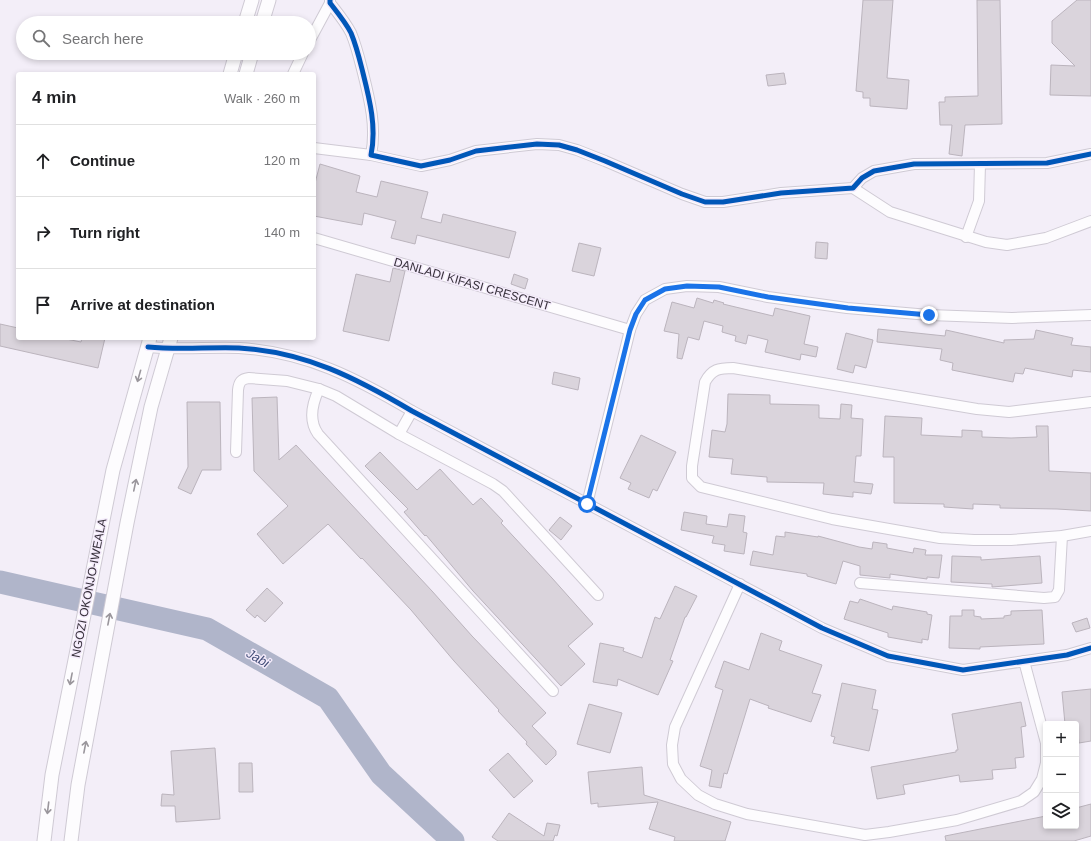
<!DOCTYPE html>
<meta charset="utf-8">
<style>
body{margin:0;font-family:Arial,sans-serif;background:#f2f2f2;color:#202124}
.controls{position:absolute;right:12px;bottom:12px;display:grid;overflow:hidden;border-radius:4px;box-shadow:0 2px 6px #0003}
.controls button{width:36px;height:36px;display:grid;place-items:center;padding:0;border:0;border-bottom:1px solid #e0e0e0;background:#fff;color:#202124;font:20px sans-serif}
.stop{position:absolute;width:12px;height:12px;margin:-9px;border:3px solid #1a73e8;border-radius:50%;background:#fff}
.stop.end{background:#1a73e8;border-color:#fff;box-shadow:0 1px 4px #0008}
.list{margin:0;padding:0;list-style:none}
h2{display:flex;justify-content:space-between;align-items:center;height:52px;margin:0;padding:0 16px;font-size:17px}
h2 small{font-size:13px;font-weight:400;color:#757577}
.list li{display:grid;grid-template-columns:26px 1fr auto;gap:12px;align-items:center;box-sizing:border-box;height:72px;padding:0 16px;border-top:1px solid #e0e0e0}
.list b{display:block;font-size:15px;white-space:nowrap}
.list em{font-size:13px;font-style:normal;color:#757577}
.icon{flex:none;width:22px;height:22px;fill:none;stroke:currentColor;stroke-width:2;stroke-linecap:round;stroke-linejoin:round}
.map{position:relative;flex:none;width:1091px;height:841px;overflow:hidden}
.search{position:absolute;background:#fff;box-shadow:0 2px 6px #0003;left:16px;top:16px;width:300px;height:44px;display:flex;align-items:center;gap:10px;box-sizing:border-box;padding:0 14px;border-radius:22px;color:#757577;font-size:15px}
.panel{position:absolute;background:#fff;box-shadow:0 2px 6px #0003;left:16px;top:72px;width:300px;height:268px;border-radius:4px}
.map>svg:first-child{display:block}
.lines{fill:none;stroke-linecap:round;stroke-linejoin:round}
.river{stroke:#b0b5ca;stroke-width:23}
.building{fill:#dad4dc;stroke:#bbb4bd}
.minor-casing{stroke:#cfcad4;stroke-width:12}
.tertiary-casing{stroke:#cfcad4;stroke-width:15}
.minor{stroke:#fdfcfe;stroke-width:10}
.tertiary{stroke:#fdfcfe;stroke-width:13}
.cycleway-casing{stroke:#f4ebfb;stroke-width:8}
.cycleway{stroke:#0057b8;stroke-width:5}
.oneway{stroke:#9a969c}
.route{stroke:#1a73e8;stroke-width:5}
.labels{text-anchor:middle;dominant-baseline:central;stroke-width:3;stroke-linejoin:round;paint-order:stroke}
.street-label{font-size:12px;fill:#37313b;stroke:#f4ebfb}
.water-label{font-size:13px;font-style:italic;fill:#444f79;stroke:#f4ebfb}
</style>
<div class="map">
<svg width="1091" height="841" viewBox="0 0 1091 841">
<rect width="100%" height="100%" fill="#f3eef8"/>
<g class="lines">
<!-- river -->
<polyline class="river" points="0,582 207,629 328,698 381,774 453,841"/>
</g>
<!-- building -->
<g class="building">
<polygon points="863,0 893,0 887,78 909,80 907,109 870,106 870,98 863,98 863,92 856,91"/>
<polygon points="977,0 1000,0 1002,124 965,125 962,156 949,154 952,125 940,125 939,102 945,102 945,97 978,96"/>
<polygon points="1077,0 1091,0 1091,96 1050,95 1051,65 1075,66 1052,43 1052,21"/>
<polygon points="784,73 786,84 768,86 766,75"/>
<polygon points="320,164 360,176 356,192 377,197 381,181 428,192 421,218 441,223 443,214 516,232 509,258 417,235 415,244 391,238 396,221 364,213 362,225 314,216 314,187"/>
<polygon points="816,242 828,243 827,259 815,258"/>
<polygon points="579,243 601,248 594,276 572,271"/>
<polygon points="393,268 405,271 389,341 343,331 356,274 390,282"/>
<polygon points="514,274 528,279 525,289 511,284"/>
<polygon points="697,298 713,303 714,300 724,303 723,304 773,316 775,308 810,316 804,344 818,347 816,357 801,354 800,360 765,352 768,340 748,335 746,344 735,341 736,336 722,332 723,326 704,321 699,340 688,337 682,359 677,358 679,334 664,331 672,302 694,308"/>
<polygon points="0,324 18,328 18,338 61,338 81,342 82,338 105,338 98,368 0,346"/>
<polygon points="878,329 945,336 946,330 1004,343 1004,340 1034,339 1036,330 1073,338 1071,345 1091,347 1091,372 1073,370 1072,377 1025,368 1023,374 1015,373 1013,382 967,373 952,370 953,363 940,360 942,349 877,342"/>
<polygon points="846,333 873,340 866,368 855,365 853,373 837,369"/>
<polygon points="554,372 580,378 578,390 552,384"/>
<polygon points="728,394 770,395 770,404 819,405 819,418 840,419 841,404 852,405 851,418 863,419 861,456 856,456 854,482 873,484 871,494 853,492 853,497 823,494 824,483 767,482 767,477 731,474 733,459 709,457 712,430 725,432 727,424"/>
<polygon points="277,397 279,460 296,445 432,591 472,636 546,713 532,726 556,751 556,755 546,765 526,744 527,742 498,711 499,710 454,661 411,610 362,558 361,559 328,524 283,564 257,534 288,506 254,471 252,398"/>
<polygon points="187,402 220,402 221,470 202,470 191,494 178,488 188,467"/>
<polygon points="885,416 922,418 921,435 962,437 962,430 982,431 982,437 1011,438 1037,437 1036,426 1048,426 1049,471 1091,473 1091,511 1057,509 1000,508 1000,505 973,504 973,509 944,507 944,504 894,503 894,457 883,457"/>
<polygon points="641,435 676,452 657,491 653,489 649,498 628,489 631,483 620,478"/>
<polygon points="380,452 417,490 440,469 473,505 481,498 503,521 501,523 552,578 593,624 568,646 585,664 561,686 473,591 426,535 425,536 404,512 408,509 365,466"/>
<polygon points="684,512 707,516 706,524 727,527 729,514 745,516 743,532 747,533 744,554 724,551 725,545 712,543 714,536 681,530"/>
<polygon points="560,517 572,526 561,540 549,530"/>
<polygon points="785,532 818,537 818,536 859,547 872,549 873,542 887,544 887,548 913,553 914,548 926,550 925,555 942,555 939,578 927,577 927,579 890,574 890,578 860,575 860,566 843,561 836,584 807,576 807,574 750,565 753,551 773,555 776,536 785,537"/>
<polygon points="952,556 981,557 981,560 1040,556 1042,583 992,587 992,584 951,582"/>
<polygon points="675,586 697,596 686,617 685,617 670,660 673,661 658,695 618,679 617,686 593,682 600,643 624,648 623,651 642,658 655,617 660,619"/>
<polygon points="267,588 283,603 265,622 257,615 255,618 246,610"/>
<polygon points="860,599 892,610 893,606 927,612 927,614 932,615 928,640 922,639 922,643 888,637 888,633 844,619 850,601 858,603"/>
<polygon points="962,610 974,610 974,616 981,617 981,619 1004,618 1004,616 1011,615 1011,611 1042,610 1044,644 980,647 980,649 949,648 950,616 962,616"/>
<polygon points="1087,618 1090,628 1076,632 1072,623"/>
<polygon points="761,633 782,641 779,650 822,665 812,693 821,695 811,722 768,708 769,706 750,699 727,774 724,773 721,788 709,786 712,770 700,766 723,690 715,687 724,661 749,670"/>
<polygon points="842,683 876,690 872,709 878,710 869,751 833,743 835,737 831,736"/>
<polygon points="1091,689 1091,741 1079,743 1077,724 1065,724 1062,692"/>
<polygon points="1021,702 1026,726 1021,727 1024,757 1015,758 1016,768 992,770 993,779 960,782 959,775 903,785 905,794 877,799 871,767 956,752 956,750 958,750 952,714"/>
<polygon points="589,704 622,713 610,753 577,744"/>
<polygon points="215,748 220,819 176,822 175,806 161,806 162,794 174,795 171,751"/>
<polygon points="508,753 533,781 514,798 489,770"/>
<polygon points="239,763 252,763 253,792 239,792"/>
<polygon points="642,767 644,795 731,822 725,841 674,841 675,837 649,829 658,802 598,807 598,803 591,804 588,772"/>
<polygon points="1091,804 1091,836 1074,841 946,841 945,836 1046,816 1046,826 1076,826 1076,808"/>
<polygon points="509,813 544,836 547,823 560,825 557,836 555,835 553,841 498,841 492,837"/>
</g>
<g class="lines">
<!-- minor casing -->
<g class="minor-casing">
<g id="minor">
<path d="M 330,0 L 330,3 C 337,12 346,23 351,33 C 356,45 359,57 362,69 C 369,97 377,126 371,155 L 421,166 L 450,160 L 476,151 L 537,144 L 559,145 L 577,150 L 605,161 L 682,194 L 705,202 L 723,202 L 781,193 L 853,188 L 862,178 L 874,171 L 914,164 L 1047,163 L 1091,154"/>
<polyline points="309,42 330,3"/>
<polyline points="293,74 303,53"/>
<polyline points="314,148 371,155"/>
<polyline points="853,188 890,212 986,242 1007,245 1046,238 1091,221"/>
<polyline points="966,237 979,201 980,164"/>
<polyline points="314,238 630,330"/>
<path d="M 148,347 C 178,350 208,347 239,348 C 306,352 356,378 412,411 L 822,628 L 888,656 L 963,670 L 1067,655 L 1091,648"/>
<path d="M 319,389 C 312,404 308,420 318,434 L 553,691"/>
<path d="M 1091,402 L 1009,412 L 977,409 L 733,368 C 719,368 712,369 705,382 L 692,466 L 692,478 L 701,487 L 832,519 L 940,538 L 974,540 L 1011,540 L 1062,536 L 1091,531"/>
<polyline points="399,434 412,411"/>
<path d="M 236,452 L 238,390 C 239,382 241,379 249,378 L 287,381 L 319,389 L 336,396 L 399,434 L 493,484 L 503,491 L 598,595"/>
<polyline points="587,504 630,330 636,314 645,300 665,289 687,286 719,287 768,297 847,308 929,315 1012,318 1091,315"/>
<polyline points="860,583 1044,598 1055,597 1059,590 1062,536"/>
<polyline points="740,584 675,727 672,745 673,764 681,779 698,795 715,804 747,814 865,835 889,832 957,820 1021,801 1034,792 1042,779 1046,763"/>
<polyline points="1024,661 1046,743 1046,762"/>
</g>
</g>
<!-- tertiary casing -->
<g class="tertiary-casing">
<g id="tertiary">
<polyline points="245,23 252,0"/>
<polyline points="262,23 269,0"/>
<polyline points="230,74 236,53"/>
<polyline points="246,74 252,53"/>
<polyline points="44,841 52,775 113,470 150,338"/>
<polyline points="71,841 78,785 127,523 151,407 171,338"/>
</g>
</g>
<!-- minor -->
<use href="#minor" class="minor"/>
<!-- tertiary -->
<use href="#tertiary" class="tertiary"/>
<!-- cycleway casing -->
<g class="cycleway-casing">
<g id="cycleway">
<path d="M 330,0 L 330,3 C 337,12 346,23 351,33 C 356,45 359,57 362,69 C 369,97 377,126 371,155 L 421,166 L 450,160 L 476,151 L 537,144 L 559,145 L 577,150 L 605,161 L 682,194 L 705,202 L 723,202 L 781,193 L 853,188 L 862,178 L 874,171 L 914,164 L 1047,163 L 1091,154"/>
<path d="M 148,347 C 178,350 208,347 239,348 C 306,352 356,378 412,411 L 822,628 L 888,656 L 963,670 L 1067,655 L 1091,648"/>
</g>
</g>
<!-- cycleway -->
<use href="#cycleway" class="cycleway"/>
</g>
<!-- one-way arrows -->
<defs><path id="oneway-shaft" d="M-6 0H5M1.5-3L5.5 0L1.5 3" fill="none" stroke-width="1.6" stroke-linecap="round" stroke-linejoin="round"/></defs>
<g class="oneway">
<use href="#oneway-shaft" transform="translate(139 376) rotate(106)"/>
<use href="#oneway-shaft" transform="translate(135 485) rotate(-78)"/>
<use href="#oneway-shaft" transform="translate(109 619) rotate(-79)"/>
<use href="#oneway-shaft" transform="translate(71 679) rotate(101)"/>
<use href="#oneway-shaft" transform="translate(85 747) rotate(-79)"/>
<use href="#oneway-shaft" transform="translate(48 808) rotate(97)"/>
</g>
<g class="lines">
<!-- route -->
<polyline class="route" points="587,504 630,330 636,314 645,300 665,289 687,286 719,287 768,297 848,308 929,315"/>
</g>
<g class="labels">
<!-- street labels -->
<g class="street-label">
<text transform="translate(472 284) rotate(16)">DANLADI KIFASI CRESCENT</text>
<text transform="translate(89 588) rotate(-79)">NGOZI OKONJO-IWEALA</text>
</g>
<!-- water labels -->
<g class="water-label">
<text transform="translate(258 658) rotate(30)">Jabi</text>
</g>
</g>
</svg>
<div class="controls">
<button>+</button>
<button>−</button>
<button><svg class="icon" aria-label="layers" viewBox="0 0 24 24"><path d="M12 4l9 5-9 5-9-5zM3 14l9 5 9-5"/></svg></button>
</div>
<div class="stop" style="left:587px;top:504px"></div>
<div class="stop end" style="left:929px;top:315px"></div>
<div class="search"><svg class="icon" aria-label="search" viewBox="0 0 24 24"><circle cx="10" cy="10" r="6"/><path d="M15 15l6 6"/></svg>Search here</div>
<section class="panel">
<h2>4 min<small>Walk · 260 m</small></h2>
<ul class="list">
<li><svg class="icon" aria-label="ahead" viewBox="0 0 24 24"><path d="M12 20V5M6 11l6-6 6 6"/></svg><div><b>Continue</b></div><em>120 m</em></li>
<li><svg class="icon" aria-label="right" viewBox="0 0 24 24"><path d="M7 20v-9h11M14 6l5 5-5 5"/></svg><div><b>Turn right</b></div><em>140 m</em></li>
<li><svg class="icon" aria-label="arrive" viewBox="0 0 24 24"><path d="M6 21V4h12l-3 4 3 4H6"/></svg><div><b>Arrive at destination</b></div></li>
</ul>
</section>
</div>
